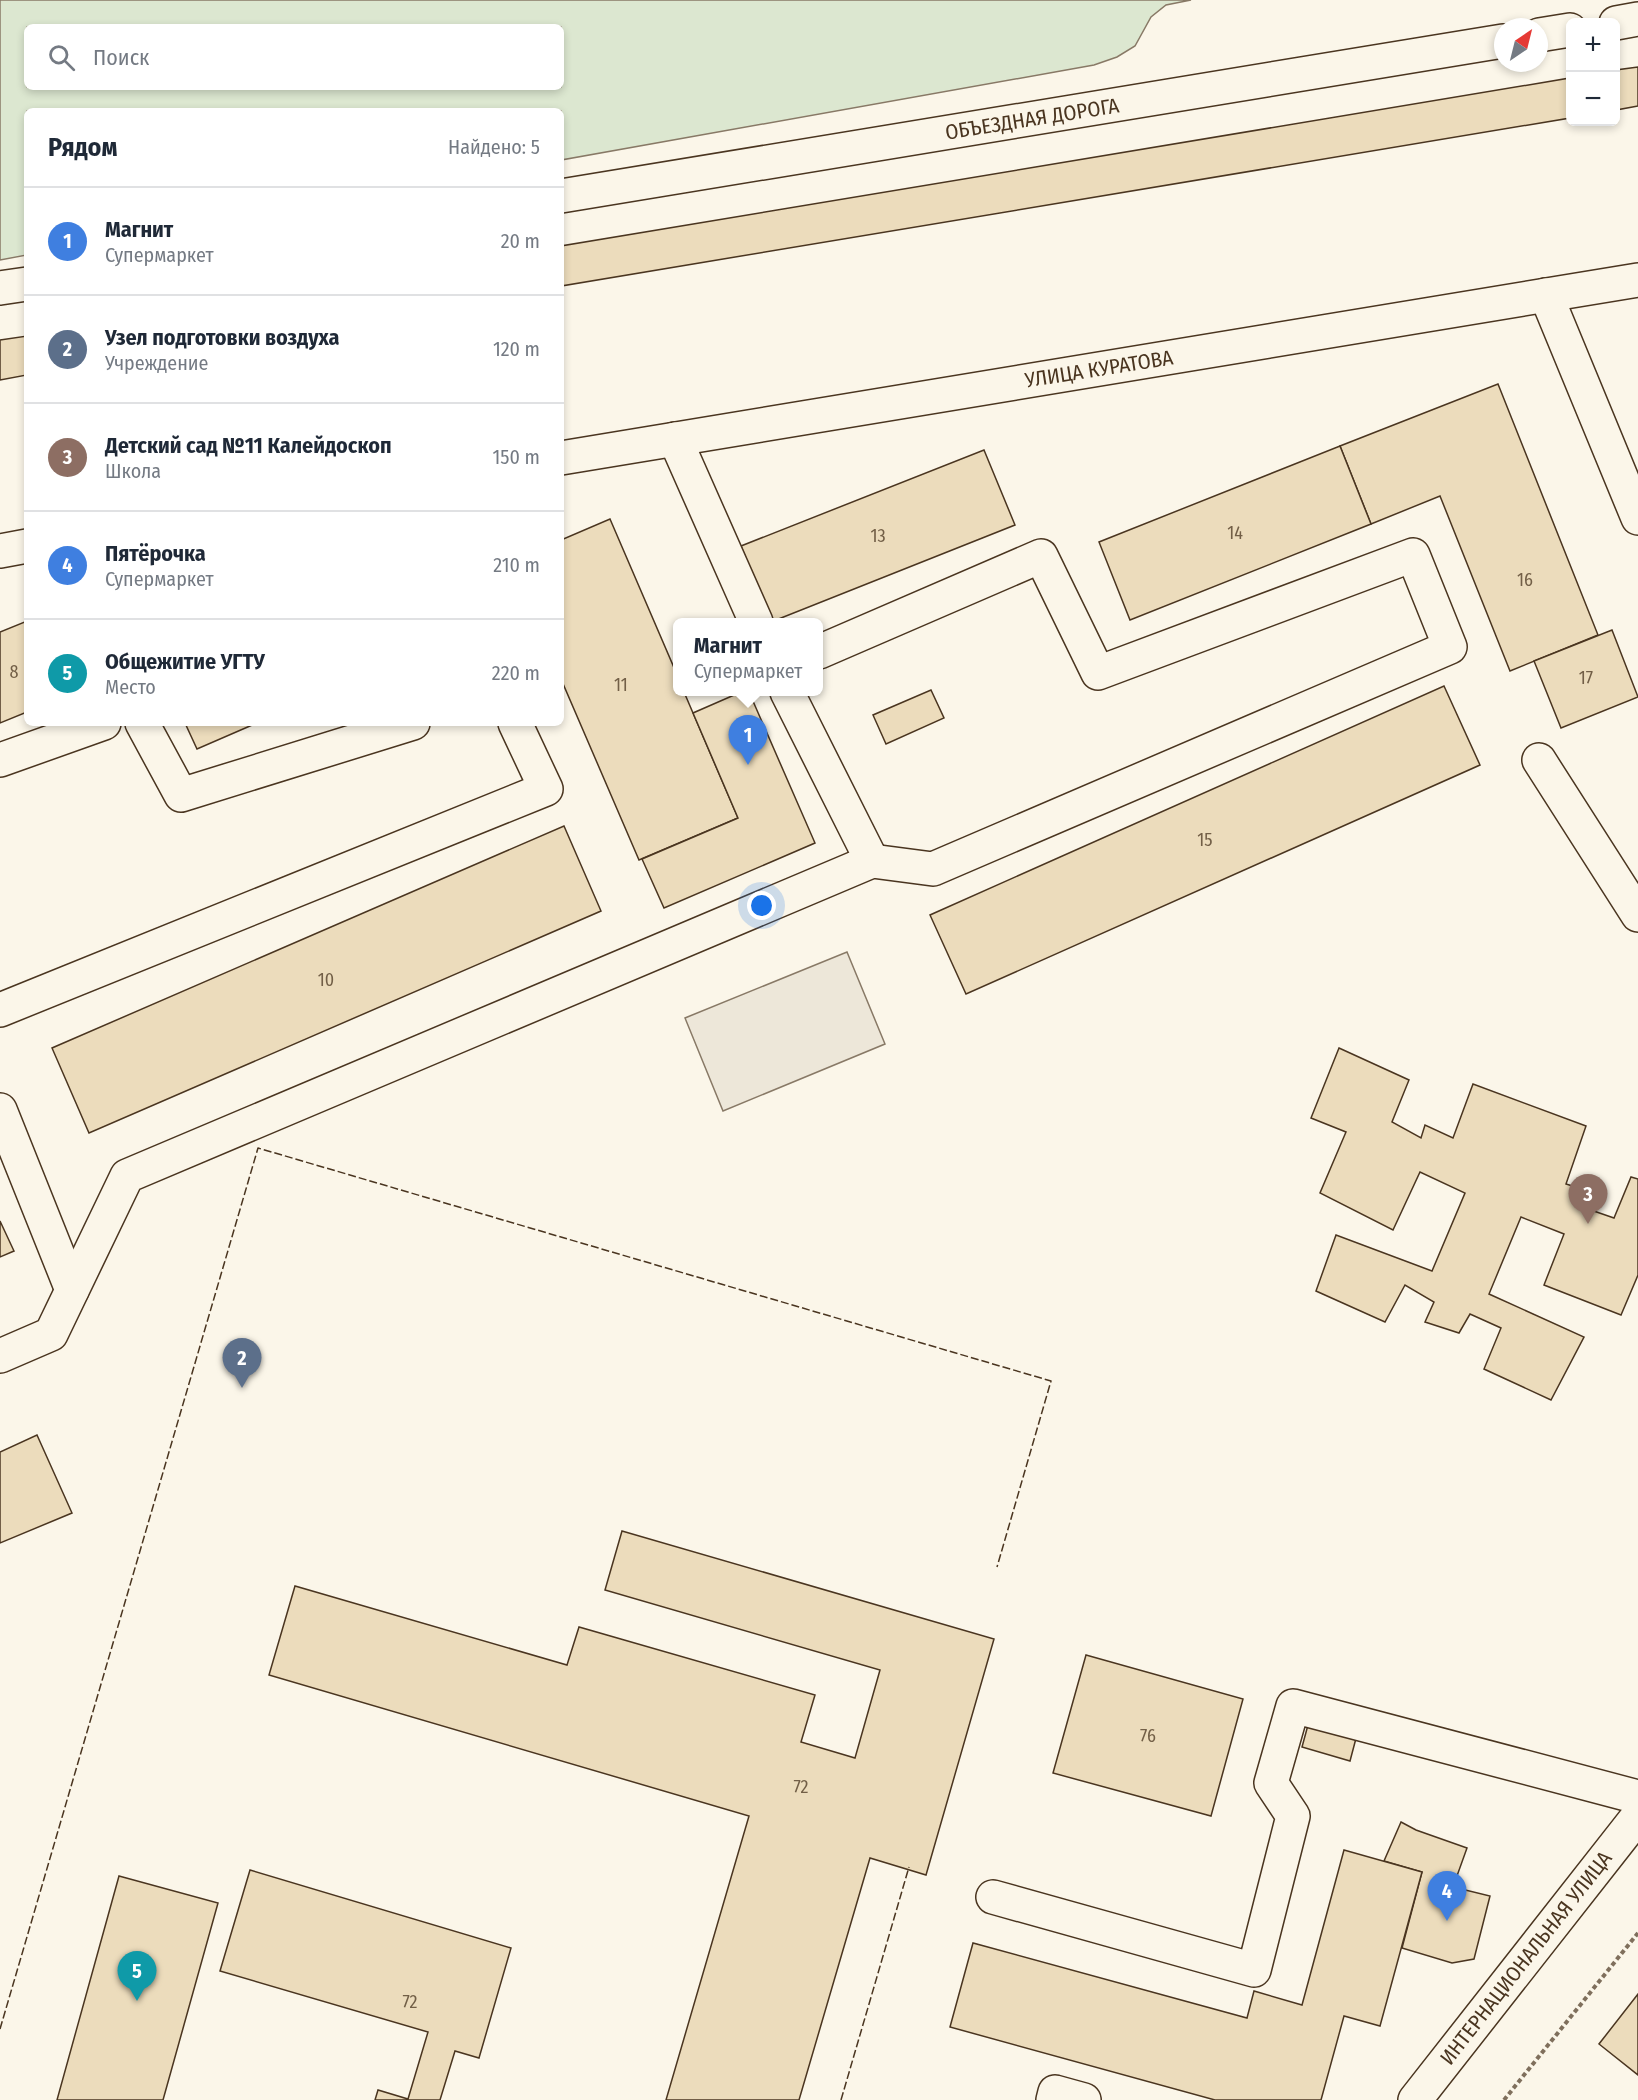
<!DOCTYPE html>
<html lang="ru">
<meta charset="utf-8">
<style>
body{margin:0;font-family:"Fira Sans Condensed",sans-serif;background:#f6f6f7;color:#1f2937}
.controls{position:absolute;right:18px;top:18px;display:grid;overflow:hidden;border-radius:9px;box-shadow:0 3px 9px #0003}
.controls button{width:54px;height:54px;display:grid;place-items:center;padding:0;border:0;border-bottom:2px solid #e0e1e3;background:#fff;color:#1f2937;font:30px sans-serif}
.compass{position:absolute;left:1494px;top:18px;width:54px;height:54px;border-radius:50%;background:#fff;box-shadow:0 3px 9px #0003;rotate:35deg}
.you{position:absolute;left:762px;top:906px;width:21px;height:21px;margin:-15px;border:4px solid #fff;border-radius:50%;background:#1a73e8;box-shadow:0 0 0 9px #1a73e833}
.badge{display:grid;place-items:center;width:39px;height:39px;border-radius:50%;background:#0f766e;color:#fff;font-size:20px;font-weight:700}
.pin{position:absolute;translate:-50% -50px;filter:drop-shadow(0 2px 3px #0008)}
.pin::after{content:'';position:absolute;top:32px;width:21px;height:18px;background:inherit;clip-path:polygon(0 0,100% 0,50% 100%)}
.popup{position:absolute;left:673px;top:618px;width:150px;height:78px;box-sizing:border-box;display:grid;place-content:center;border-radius:9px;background:#fff;filter:drop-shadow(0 2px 4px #0005);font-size:20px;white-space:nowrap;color:#747a83}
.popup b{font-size:22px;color:#1f2937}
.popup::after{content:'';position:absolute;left:50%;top:100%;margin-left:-12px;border:12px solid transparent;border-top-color:#fff}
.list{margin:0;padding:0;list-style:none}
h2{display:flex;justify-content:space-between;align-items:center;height:78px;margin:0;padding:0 24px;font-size:26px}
h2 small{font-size:20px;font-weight:400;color:#747a83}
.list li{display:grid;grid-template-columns:39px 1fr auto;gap:18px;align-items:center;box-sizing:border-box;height:108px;padding:0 24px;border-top:2px solid #e0e1e3}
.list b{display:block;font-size:22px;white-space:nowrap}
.list p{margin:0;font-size:20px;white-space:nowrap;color:#747a83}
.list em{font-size:20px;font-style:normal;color:#747a83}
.icon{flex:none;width:33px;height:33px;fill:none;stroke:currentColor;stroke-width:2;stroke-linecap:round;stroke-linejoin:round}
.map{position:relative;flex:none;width:1638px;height:2100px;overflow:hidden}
.search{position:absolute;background:#fff;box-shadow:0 3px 9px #0003;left:24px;top:24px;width:540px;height:66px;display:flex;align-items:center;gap:15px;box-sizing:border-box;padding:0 21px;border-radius:9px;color:#747a83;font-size:22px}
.panel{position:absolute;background:#fff;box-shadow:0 3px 9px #0003;left:24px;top:108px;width:540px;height:618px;border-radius:9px}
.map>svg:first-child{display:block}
.green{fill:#dce7d0;stroke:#887966;stroke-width:1.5;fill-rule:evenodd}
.parking{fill:#ede7d9;stroke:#887966;stroke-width:1.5}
.building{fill:#ecdcbc;stroke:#4a3520;stroke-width:1.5}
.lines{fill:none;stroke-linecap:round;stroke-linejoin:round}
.minor-casing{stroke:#4a3520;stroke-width:36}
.major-casing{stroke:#4a3520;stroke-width:36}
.path{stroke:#7f6f5c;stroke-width:4;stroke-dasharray:4.5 3;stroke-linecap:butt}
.minor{stroke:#fbf6e9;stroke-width:33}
.major{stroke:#fbf6e9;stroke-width:33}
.fence{stroke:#4a3520;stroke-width:1.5;stroke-dasharray:8 3;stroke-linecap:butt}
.labels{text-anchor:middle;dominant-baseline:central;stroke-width:4.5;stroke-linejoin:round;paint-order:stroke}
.number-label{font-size:18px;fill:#725f47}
.street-label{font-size:21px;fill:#4a3520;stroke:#fbf6e9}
</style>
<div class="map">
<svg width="1638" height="2100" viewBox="0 0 1638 2100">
<rect width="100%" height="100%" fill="#fbf6e9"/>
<!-- green -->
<path class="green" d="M 0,0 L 1191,0 L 1166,5 L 1151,17 L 1135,46 L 1117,57 L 1094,65 L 561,160 L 561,111 L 27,111 L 27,255 L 0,260 ZM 27,27 L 561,27 L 561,87 L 27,87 Z"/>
<!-- parking -->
<polygon class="parking" points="847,952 885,1044 723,1111 685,1018"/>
<!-- building -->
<g class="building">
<polygon points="1638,67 1638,106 1616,110 1616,70"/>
<polygon points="1570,78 1570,118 561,286 561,246"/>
<polygon points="27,336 27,375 0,380 0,340"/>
<polygon points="1498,384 1598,635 1510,671 1440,496 1371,524 1340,446"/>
<polygon points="1340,446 1371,524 1130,620 1099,542"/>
<polygon points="984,450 1015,525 771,622 741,546"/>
<polygon points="610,519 678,677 678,692 684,692 738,818 639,860 561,679 561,540"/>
<polygon points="27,621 27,712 0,723 0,632"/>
<polygon points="1612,630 1638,697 1561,728 1534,661"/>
<polygon points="1444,686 1480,765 966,994 930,915"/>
<polygon points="931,690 944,718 886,744 873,715"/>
<polygon points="741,692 749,692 815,843 664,908 642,859 738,818 693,713"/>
<polygon points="185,723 257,723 197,749"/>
<polygon points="564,826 601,911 89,1133 52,1048"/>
<polygon points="1339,1048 1409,1080 1392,1122 1421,1138 1425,1125 1453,1138 1473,1084 1586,1126 1566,1184 1589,1191 1585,1208 1614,1218 1631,1177 1638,1179 1638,1275 1621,1315 1544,1285 1564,1234 1521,1217 1489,1294 1584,1337 1551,1400 1484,1369 1501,1328 1470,1314 1459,1333 1425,1322 1434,1302 1405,1285 1385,1322 1316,1291 1336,1235 1432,1271 1465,1193 1420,1172 1393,1230 1320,1193 1346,1132 1311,1118"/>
<polygon points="0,1221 14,1251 0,1257"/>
<polygon points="37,1435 72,1513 0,1543 0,1452"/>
<polygon points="622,1531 994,1639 926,1875 870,1858 799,2100 666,2100 749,1816 269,1675 295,1586 567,1665 579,1627 815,1695 801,1742 855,1758 880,1670 605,1590"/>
<polygon points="1086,1655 1243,1699 1211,1816 1053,1773"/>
<polygon points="1311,1714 1359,1727 1350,1761 1302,1747"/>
<polygon points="1401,1822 1416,1830 1467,1848 1453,1887 1490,1896 1474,1959 1452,1963 1402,1948 1422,1872 1384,1861"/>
<polygon points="1344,1850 1422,1872 1380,2026 1344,2016 1321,2100 1215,2100 950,2027 973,1943 1247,2018 1254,1991 1302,2005"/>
<polygon points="250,1870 511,1948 479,2058 455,2051 440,2100 375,2100 378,2090 408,2099 428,2032 220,1971"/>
<polygon points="119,1876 218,1903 163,2100 57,2100"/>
<polygon points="1638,1994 1638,2075 1599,2044"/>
</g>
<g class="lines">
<!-- minor casing -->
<g class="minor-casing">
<g id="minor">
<polyline points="1546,295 1638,518"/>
<polyline points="675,439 756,622"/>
<polyline points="561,458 1638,280"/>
<polyline points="0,551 27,546"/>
<polyline points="787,692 872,861"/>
<polyline points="142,723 181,795 413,723"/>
<polyline points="0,760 104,723"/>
<polyline points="1539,760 1638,915"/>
<polyline points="0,1010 546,789 515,723"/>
<polyline points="0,1110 72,1290"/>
<polyline points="0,1356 51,1334 127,1176 872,861 933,869 1450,647 1413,555 1098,673 1041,556 819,652"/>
<polyline points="993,1897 1254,1970 1293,1816 1271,1783 1293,1706 1638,1797"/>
<polyline points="1053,2100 1055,2092 1084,2100"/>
<polyline points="1415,2100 1638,1816"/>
</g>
</g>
<!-- major casing -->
<g class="major-casing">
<g id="major">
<polyline points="1616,23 1638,19"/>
<polyline points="1539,35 1570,30"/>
<polyline points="561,196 1503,41"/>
<polyline points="0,288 27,284"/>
</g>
</g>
<!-- path -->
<polyline class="path" points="1504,2100 1638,1933"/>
<!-- minor -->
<use href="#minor" class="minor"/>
<!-- major -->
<use href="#major" class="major"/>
<!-- fence -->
<g class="fence">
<polyline points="0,2029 258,1148 1051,1381 997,1567"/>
<polyline points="841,2100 909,1867"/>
</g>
</g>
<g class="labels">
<!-- number labels -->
<g class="number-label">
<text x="1235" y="533">14</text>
<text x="878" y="536">13</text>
<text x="1525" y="580">16</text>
<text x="14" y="672">8</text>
<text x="1586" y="678">17</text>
<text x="621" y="685">11</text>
<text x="1205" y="840">15</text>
<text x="326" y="980">10</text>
<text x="1148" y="1736">76</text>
<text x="801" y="1787">72</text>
<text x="410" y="2002">72</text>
</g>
<!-- street labels -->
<g class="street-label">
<text transform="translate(1032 119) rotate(-9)">ОБЪЕЗДНАЯ ДОРОГА</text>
<text transform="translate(1099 369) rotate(-9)">УЛИЦА КУРАТОВА</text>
<text transform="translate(1526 1958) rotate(-52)">ИНТЕРНАЦИОНАЛЬНАЯ УЛИЦА</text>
</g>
</g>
</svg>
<div class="controls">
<button>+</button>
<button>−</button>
</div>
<svg class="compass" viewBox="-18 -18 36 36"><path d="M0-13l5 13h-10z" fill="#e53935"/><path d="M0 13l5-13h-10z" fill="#747a83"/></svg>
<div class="you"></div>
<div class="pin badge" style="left:748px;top:765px;background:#3f7fe0">1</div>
<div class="popup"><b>Магнит</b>Супермаркет</div>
<div class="pin badge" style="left:242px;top:1388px;background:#5c6f8a">2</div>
<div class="pin badge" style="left:1588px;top:1224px;background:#8d6e63">3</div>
<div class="pin badge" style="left:1447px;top:1921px;background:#3f7fe0">4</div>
<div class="pin badge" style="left:137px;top:2001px;background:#0f9aa8">5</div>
<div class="search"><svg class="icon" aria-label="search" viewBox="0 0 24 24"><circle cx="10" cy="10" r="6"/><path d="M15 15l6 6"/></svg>Поиск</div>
<section class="panel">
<h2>Рядом<small>Найдено: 5</small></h2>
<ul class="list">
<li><span class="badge" style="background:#3f7fe0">1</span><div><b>Магнит</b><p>Супермаркет</p></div><em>20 m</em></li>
<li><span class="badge" style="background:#5c6f8a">2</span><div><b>Узел подготовки воздуха</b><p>Учреждение</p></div><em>120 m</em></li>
<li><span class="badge" style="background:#8d6e63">3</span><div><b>Детский сад №11 Калейдоскоп</b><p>Школа</p></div><em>150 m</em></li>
<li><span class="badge" style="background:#3f7fe0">4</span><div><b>Пятёрочка</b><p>Супермаркет</p></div><em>210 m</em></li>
<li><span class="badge" style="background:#0f9aa8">5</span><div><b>Общежитие УГТУ</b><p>Место</p></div><em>220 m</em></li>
</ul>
</section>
</div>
